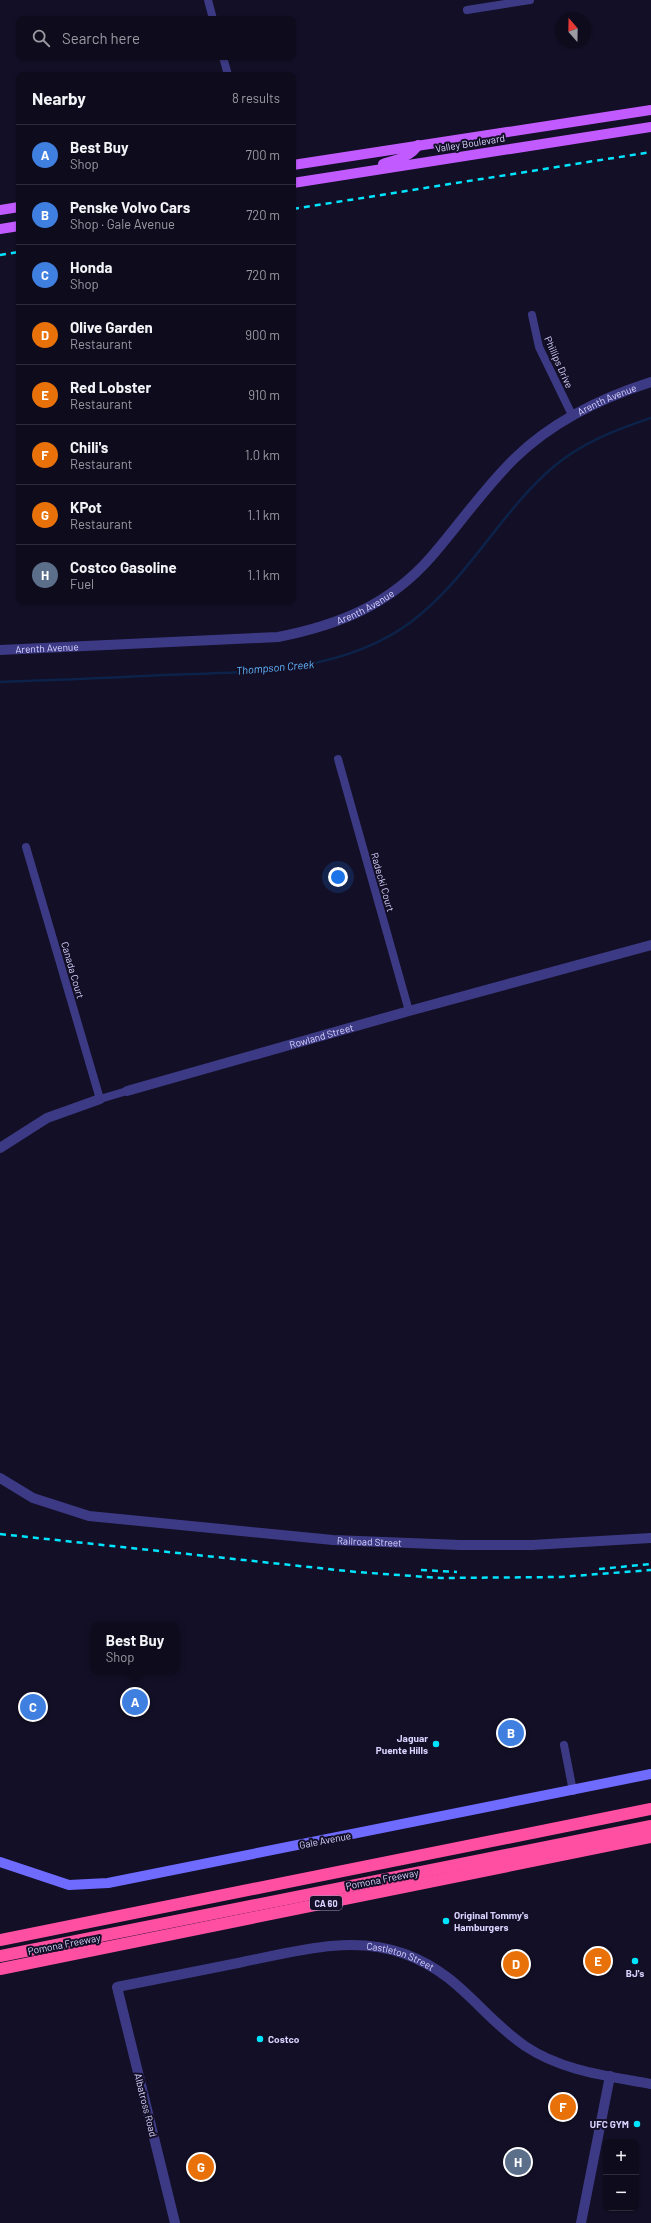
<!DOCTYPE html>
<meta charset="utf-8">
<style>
body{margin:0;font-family:Barlow,sans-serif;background:#171425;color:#f1f3f6}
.controls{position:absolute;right:12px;bottom:12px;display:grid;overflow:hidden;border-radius:8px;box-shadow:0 1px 3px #0004}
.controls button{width:36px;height:36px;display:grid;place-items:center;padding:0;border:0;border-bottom:1px solid #2e2b3b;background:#0e0b1c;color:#f1f3f6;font:20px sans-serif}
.compass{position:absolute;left:555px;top:12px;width:36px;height:36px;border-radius:50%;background:#0e0b1c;box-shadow:0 1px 3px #0004;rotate:340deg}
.you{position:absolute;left:338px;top:877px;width:14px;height:14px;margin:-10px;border:3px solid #fff;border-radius:50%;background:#1a73e8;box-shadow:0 0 0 6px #1a73e833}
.badge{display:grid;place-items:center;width:26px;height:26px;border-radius:50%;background:#00e5ff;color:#fff;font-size:13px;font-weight:700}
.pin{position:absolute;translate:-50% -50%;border:2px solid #fff;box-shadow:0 1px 4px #0006}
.popup{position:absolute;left:91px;top:1622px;width:88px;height:52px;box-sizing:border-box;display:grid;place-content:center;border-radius:8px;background:#0e0b1c;filter:drop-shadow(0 1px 3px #0005);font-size:13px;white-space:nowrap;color:#9b9ba3}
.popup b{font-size:15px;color:#f1f3f6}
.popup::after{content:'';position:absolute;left:50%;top:100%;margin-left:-8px;border:8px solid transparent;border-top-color:#0e0b1c}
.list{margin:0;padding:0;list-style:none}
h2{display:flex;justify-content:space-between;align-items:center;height:52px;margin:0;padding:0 16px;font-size:17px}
h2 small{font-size:13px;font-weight:400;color:#9b9ba3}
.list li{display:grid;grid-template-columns:26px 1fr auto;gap:12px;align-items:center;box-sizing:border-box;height:60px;padding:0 16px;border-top:1px solid #2e2b3b}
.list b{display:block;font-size:15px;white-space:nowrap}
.list p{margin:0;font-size:13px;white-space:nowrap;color:#9b9ba3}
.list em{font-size:13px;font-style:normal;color:#9b9ba3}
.icon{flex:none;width:22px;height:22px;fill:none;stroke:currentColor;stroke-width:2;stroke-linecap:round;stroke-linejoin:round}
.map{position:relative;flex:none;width:651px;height:2223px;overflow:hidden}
.search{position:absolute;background:#0e0b1c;box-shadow:0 1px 3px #0004;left:16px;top:16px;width:280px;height:44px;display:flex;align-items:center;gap:10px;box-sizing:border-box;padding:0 14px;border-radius:8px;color:#9b9ba3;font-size:15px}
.panel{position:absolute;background:#0e0b1c;box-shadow:0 1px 3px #0004;left:16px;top:72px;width:280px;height:532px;border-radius:8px}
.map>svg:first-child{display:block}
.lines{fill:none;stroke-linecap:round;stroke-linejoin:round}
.stream{stroke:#0c2248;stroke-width:2.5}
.minor{stroke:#3d3a85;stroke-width:8}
.tertiary{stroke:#3d3a85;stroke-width:10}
.secondary{stroke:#6f6bff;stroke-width:10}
.primary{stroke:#c25bff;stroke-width:10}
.motorway{stroke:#ff4fa3;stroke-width:12}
.rail{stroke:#00e5ff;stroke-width:2.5;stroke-dasharray:6 5;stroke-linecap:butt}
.poi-dot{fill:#00e5ff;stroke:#130f26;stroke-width:1.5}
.labels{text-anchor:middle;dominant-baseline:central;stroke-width:4;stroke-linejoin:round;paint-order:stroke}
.shield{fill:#130f26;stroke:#9e99be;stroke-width:1}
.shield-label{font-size:9px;font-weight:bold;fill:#d9d4ff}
.street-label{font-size:10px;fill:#d9d4ff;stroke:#130f26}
.poi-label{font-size:10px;font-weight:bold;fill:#d9d4ff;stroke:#130f26;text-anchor:end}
.water-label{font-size:11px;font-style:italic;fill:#62b6ff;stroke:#130f26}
</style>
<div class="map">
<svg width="651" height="2223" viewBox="0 0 651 2223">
<rect width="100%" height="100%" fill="#130f26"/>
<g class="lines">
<!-- stream -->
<path class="stream" d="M 0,682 C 55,680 109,678 164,675 C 248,672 341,674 411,622 C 468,579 499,514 552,468 C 581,443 615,430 651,418"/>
<!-- minor -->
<g class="minor">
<polyline points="208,0 213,19"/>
<polyline points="467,10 530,0"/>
<polyline points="223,57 228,75"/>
<polyline points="532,315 539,347 572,415"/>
<polyline points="338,759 409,1011"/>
<polyline points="26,847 100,1099 127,1091"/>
<polyline points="564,1745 573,1791"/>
</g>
<!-- tertiary -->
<g class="tertiary">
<path id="s1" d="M 0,650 L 278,637 C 339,625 389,605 431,557 C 459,525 484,488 515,458 C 553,421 601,398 651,382"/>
<path id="s2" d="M 127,1091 L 409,1011 L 651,945"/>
<polyline points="0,1148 47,1118 100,1099"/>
<path id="s3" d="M 0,1478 L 33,1498 L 89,1516 L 333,1540 L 460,1545 L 532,1545 L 651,1538"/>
<path id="s4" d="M 175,2223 L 117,1987 C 157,1979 198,1971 238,1963 C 293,1952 351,1934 405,1954 C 460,1974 480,2015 525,2046 C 562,2071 608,2076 651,2084"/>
<polyline points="581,2223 610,2076"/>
</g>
<!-- secondary -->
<polyline class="secondary" points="0,1862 69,1885 108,1883 651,1774"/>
<!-- primary -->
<g class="primary">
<path d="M 383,164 C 395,160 411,157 418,145"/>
<polyline points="293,165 651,110"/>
<polyline points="293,183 651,127"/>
<polyline points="0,210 19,207"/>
<polyline points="0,229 19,226"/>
</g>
<!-- motorway -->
<g class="motorway">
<polyline points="0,1940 651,1809"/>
<polyline points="0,1956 651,1826"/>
<polyline points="0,1969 651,1837"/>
</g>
<!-- rail -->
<g class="rail">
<polyline points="293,209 651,152"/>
<polyline points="0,255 19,252"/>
<polyline points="0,1534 356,1572 441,1578 560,1577 651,1570"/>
<polyline points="599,1569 651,1564"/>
<polyline points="421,1570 457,1572"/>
</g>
</g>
<!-- markers -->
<g class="poi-dot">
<circle cx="436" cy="1744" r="4"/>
<circle cx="446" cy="1921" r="4"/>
<circle cx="635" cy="1961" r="4"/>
<circle cx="260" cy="2039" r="4"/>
<circle cx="637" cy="2124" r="4"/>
</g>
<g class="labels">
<!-- shield labels -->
<rect class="shield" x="310" y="1896" width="32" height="14" rx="3"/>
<g class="shield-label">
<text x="326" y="1903">CA 60</text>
</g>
<!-- street labels -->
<g class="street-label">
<text transform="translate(470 143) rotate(-9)">Valley Boulevard</text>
<text transform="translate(559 362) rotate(66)">Phillips Drive</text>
<text stroke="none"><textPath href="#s1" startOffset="694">Arenth Avenue</textPath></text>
<text stroke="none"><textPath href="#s1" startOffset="371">Arenth Avenue</textPath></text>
<text stroke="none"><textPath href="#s1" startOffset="47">Arenth Avenue</textPath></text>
<text transform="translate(383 882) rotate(74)">Radecki Court</text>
<text transform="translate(73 970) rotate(74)">Canada Court</text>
<text stroke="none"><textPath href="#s2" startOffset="202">Rowland Street</textPath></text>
<text stroke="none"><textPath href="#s3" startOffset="379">Railroad Street</textPath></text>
<text transform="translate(325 1840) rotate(-11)">Gale Avenue</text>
<text transform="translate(382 1879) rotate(-11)">Pomona Freeway</text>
<text transform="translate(64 1944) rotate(-11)">Pomona Freeway</text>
<text stroke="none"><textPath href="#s4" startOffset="532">Castleton Street</textPath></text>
<text transform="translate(146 2105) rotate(76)">Albatross Road</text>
</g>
<!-- poi labels -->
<g class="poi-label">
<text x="428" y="1738">Jaguar<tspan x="428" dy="12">Puente Hills</tspan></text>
<text x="454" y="1915" text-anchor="start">Original Tommy's<tspan x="454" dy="12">Hamburgers</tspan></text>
<text x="635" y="1973" text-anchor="middle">BJ's</text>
<text x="268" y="2039" text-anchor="start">Costco</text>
<text x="629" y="2124">UFC GYM</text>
</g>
<!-- water labels -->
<g class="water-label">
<text transform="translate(275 667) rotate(-5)">Thompson Creek</text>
</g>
</g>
</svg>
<div class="controls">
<button>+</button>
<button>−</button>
</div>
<svg class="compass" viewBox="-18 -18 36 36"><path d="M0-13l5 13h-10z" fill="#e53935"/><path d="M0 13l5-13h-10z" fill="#9b9ba3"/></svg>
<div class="you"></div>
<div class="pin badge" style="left:135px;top:1702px;background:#3f7fe0">A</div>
<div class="popup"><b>Best Buy</b>Shop</div>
<div class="pin badge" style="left:511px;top:1733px;background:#3f7fe0">B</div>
<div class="pin badge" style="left:33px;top:1707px;background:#3f7fe0">C</div>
<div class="pin badge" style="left:516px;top:1964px;background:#e8710a">D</div>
<div class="pin badge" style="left:598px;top:1961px;background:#e8710a">E</div>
<div class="pin badge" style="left:563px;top:2107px;background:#e8710a">F</div>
<div class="pin badge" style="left:201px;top:2167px;background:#e8710a">G</div>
<div class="pin badge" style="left:518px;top:2162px;background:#5c6f8a">H</div>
<div class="search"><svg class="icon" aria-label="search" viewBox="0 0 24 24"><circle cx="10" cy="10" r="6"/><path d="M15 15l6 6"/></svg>Search here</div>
<section class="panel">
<h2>Nearby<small>8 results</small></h2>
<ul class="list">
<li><span class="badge" style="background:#3f7fe0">A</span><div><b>Best Buy</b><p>Shop</p></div><em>700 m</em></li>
<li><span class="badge" style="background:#3f7fe0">B</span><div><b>Penske Volvo Cars</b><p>Shop · Gale Avenue</p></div><em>720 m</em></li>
<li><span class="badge" style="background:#3f7fe0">C</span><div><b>Honda</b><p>Shop</p></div><em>720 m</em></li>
<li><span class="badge" style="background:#e8710a">D</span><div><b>Olive Garden</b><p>Restaurant</p></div><em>900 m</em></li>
<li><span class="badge" style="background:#e8710a">E</span><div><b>Red Lobster</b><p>Restaurant</p></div><em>910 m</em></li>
<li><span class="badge" style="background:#e8710a">F</span><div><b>Chili's</b><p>Restaurant</p></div><em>1.0 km</em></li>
<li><span class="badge" style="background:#e8710a">G</span><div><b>KPot</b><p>Restaurant</p></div><em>1.1 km</em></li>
<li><span class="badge" style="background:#5c6f8a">H</span><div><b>Costco Gasoline</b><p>Fuel</p></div><em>1.1 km</em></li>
</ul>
</section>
</div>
